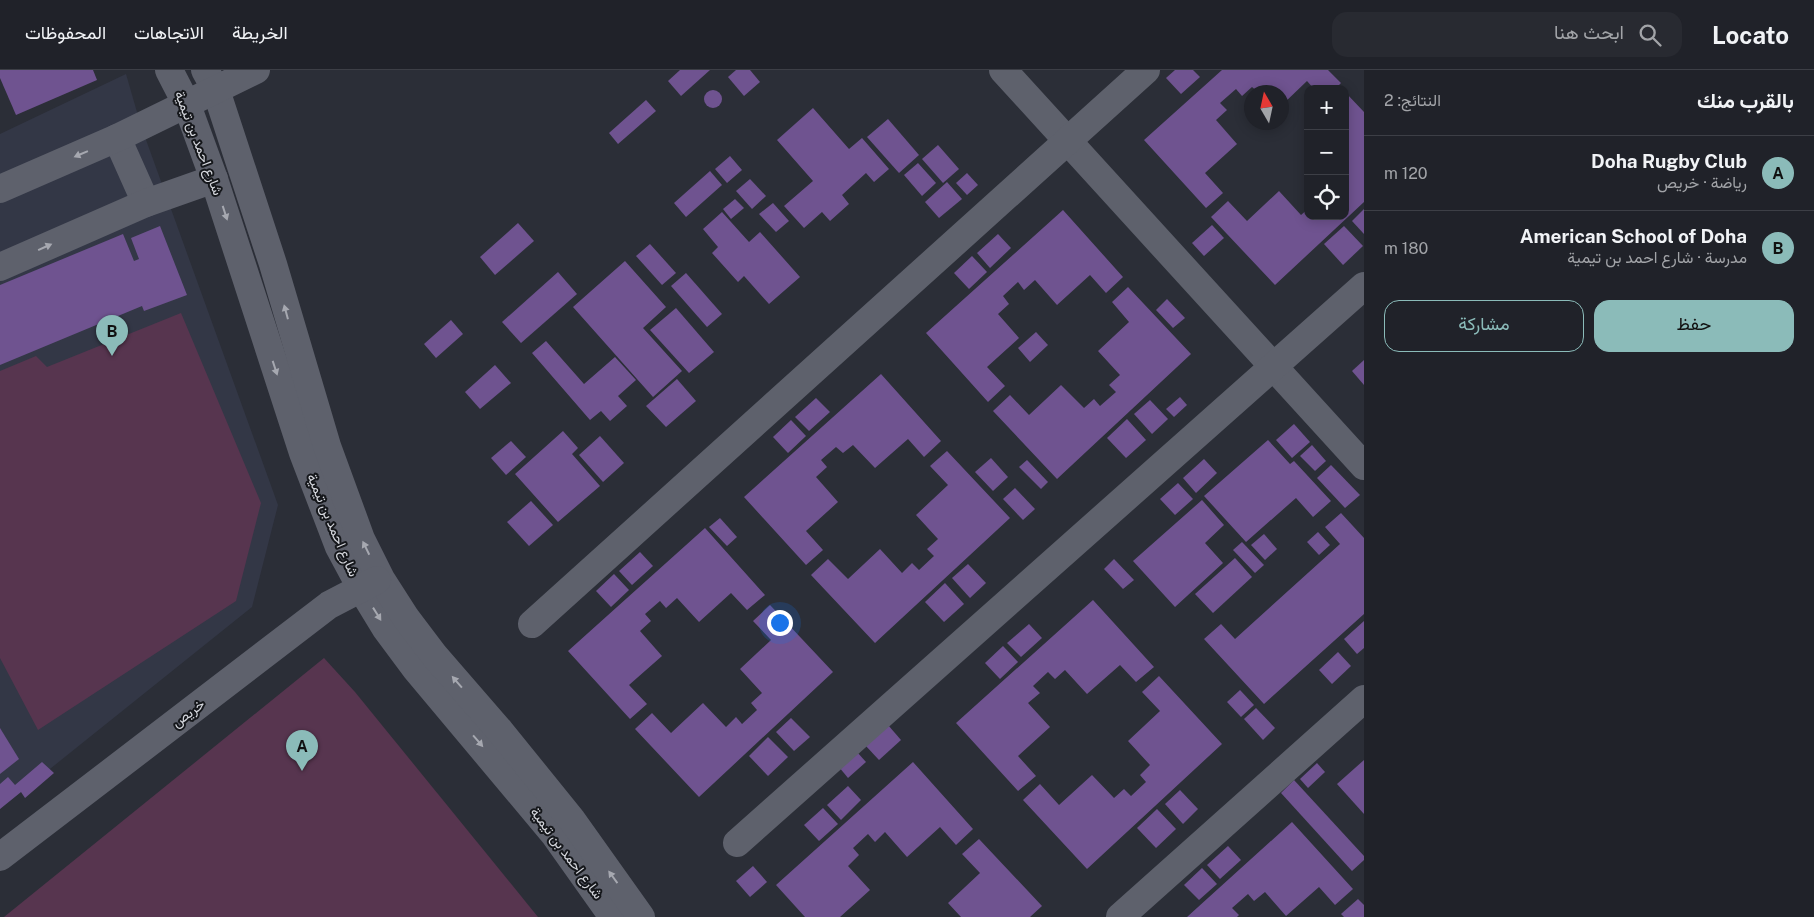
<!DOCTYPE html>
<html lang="ar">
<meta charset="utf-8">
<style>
body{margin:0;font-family:"Public Sans",Vazirmatn,sans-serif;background:#282a31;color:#f1f3f6;direction:rtl}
.controls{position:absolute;right:15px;top:15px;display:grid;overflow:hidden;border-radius:10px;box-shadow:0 2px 12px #0003}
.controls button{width:45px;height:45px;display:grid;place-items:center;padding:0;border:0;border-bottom:1px solid #3d3f46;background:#202229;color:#f1f3f6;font:25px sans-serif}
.compass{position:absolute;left:1244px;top:15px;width:45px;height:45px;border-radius:50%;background:#202229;box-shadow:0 2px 12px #0003;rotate:351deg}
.you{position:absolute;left:779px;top:552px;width:18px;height:18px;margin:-12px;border:4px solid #fff;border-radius:50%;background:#1a73e8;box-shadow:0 0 0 8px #1a73e833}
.badge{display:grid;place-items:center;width:32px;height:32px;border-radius:50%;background:#8bbbb9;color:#111;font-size:16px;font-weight:700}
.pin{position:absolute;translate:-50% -41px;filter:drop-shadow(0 1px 2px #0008)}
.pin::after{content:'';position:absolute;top:26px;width:18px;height:15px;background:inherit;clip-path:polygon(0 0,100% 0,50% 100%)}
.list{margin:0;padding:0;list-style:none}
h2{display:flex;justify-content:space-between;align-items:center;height:65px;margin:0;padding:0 20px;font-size:21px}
h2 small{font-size:16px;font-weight:400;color:#a2a4a8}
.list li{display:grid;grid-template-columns:32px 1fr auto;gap:15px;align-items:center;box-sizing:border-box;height:75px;padding:0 20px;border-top:1px solid #3d3f46}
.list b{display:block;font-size:19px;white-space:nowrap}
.list p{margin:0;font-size:16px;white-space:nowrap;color:#a2a4a8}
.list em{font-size:16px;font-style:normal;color:#a2a4a8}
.actions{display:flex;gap:10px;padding:15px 20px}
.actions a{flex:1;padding:11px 0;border:1px solid #8bbbb9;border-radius:15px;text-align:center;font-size:18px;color:#8bbbb9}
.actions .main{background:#8bbbb9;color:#111}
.icon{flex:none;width:28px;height:28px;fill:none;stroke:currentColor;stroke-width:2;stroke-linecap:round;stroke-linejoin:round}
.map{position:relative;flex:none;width:1364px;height:847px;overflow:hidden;direction:ltr}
header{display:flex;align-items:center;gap:30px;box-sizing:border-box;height:70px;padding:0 25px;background:#202229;border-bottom:1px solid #3d3f46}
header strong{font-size:24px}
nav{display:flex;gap:28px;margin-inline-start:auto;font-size:18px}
.search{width:350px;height:45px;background:#282a31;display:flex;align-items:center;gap:12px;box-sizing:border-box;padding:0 18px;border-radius:15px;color:#a2a4a8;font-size:19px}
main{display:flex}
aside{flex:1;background:#202229}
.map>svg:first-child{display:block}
.built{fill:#333746}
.green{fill:#57354f}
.building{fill:#6f5390}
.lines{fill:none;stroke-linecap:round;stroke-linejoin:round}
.minor{stroke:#5e616c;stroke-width:28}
.oneway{fill:#a6a8b0}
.labels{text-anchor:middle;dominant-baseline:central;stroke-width:4;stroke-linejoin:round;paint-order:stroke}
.street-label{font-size:14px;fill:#d6d8de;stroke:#15171b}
</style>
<header>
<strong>Locato</strong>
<div class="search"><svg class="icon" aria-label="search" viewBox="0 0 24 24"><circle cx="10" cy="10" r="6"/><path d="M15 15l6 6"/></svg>ابحث هنا</div>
<nav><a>الخريطة</a><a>الاتجاهات</a><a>المحفوظات</a></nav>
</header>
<main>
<aside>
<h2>بالقرب منك<small>النتائج: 2</small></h2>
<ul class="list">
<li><span class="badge">A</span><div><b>Doha Rugby Club</b><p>رياضة · خريص</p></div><em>120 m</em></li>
<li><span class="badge">B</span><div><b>American School of Doha</b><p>مدرسة · شارع احمد بن تيمية</p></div><em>180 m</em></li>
</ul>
<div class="actions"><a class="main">حفظ</a><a>مشاركة</a></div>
</aside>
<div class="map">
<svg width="1364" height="847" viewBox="0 0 1364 847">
<rect width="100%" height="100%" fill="#2b2e37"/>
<!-- built -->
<polygon class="built" points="126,4 141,56 278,435 252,537 0,739 0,64"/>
<!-- green -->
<g class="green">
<polygon points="181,243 261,433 236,531 38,660 0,588 0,301 36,286 47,297"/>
<polygon points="324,588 355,622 538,847 4,847"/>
</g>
<!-- building -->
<g class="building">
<polygon points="0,0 93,0 97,10 16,45 0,8"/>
<polygon points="680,0 710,0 681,26 668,11"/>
<polygon points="736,0 750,0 760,12 744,26 728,7"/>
<polygon points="1175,0 1193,0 1200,7 1181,24 1166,8"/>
<polygon points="1222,0 1328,0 1341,13 1335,19 1314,19 1307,11 1282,35 1282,22 1258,22 1252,17 1242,26 1236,19 1220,33 1227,40 1216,50 1237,74 1205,103 1223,123 1206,138 1144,70"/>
<circle cx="713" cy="29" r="9"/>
<polygon points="1346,23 1364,42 1364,132 1275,215 1211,147 1228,131 1247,151 1279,121 1301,145 1308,139 1308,146 1345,146"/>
<polygon points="646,30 656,41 618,74 609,63"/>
<polygon points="813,38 849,79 862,68 889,99 874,112 866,103 842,125 849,134 830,151 822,142 804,158 784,136 813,111 777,70"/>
<polygon points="888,49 919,85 899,103 867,67"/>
<polygon points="938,75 959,99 943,113 922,89"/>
<polygon points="730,86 742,100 727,113 715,99"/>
<polygon points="918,93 936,113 922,126 904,105"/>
<polygon points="710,101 722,115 686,147 674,133"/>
<polygon points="967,103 978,115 967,125 956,113"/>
<polygon points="750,109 766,126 752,139 736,121"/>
<polygon points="947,112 962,129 939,148 925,132"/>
<polygon points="735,129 744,138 731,149 723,139"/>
<polygon points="773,133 789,151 776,162 759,144"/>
<polygon points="1364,139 1364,164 1352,151"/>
<polygon points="1063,140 1123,207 1106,223 1090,205 1057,235 1035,210 1024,220 1018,212 1003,226 1009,234 998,244 1019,268 987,297 1005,316 988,332 926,263"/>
<polygon points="722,142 749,172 760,162 800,207 769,234 744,206 738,212 712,183 718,177 703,159"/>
<polygon points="518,153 534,171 495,205 480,187"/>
<polygon points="1212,155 1224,168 1204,186 1192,173"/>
<polygon points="160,156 187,225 144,241 142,236 0,295 0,215 123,164 134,191 139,189 131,168"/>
<polygon points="1344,156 1363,176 1343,195 1324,174"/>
<polygon points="998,164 1011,178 990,198 977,183"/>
<polygon points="650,174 676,203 662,215 636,186"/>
<polygon points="972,186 987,202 969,219 954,203"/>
<polygon points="625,191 666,237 643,258 682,301 653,327 573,237"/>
<polygon points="558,202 577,224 521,273 502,252"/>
<polygon points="686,203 722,244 707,257 671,216"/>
<polygon points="1128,217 1191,284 1057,409 993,341 1010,325 1029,345 1061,315 1084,338 1094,329 1100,336 1116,322 1109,315 1120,305 1098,281 1129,252 1112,232"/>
<polygon points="1167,229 1185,248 1173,258 1156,240"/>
<polygon points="676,238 714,282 689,303 650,260"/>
<polygon points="451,250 463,264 436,288 424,274"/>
<polygon points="1036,262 1048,275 1030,292 1018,278"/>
<polygon points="546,271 584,314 615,287 636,310 618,326 627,336 610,351 601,341 590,350 532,283"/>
<polygon points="1364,290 1364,315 1352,301"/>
<polygon points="495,295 511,313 480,339 465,322"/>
<polygon points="881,304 941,371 924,387 908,369 875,398 853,375 843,383 836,377 821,390 827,397 816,407 838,432 806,461 823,480 806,495 744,427"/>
<polygon points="677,309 696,331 666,357 646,336"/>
<polygon points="1180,327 1187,335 1174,347 1166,339"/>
<polygon points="816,328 830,342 809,361 795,347"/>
<polygon points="1150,330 1168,349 1152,364 1134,344"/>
<polygon points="1127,349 1146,370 1126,388 1107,368"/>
<polygon points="791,350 806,366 788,383 773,367"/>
<polygon points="1294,354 1310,372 1292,388 1276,370"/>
<polygon points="563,361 578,378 572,384 600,416 558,452 515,404"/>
<polygon points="600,366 624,393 603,412 579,385"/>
<polygon points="1268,370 1290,394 1294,391 1331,431 1313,447 1296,428 1246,472 1204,426"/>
<polygon points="511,371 526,387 506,405 491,388"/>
<polygon points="1312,375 1326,391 1315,401 1300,386"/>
<polygon points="947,381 1010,448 875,573 811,505 828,489 848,509 880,479 902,503 912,493 919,500 934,486 927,479 938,469 916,445 948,415 930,396"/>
<polygon points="991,388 1008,407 993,421 975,402"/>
<polygon points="1204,389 1217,403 1196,423 1183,408"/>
<polygon points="1027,390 1048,412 1041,419 1019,397"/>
<polygon points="1331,395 1360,425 1345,438 1317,408"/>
<polygon points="1178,413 1193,429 1175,445 1160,429"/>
<polygon points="1015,418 1035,439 1023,450 1003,429"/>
<polygon points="1202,430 1224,455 1205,473 1223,493 1175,537 1133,491"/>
<polygon points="531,431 553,455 529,476 507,452"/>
<polygon points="1341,443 1364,468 1364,544 1264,634 1204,569 1221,554 1235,569 1340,474 1325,457"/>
<polygon points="720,448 737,467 727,476 709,457"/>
<polygon points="705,458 765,525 747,540 731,523 699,552 677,528 666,538 660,531 645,544 651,551 640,561 662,586 629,615 647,634 630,649 568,581"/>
<polygon points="1318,462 1330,475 1319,485 1307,472"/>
<polygon points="1264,464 1277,479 1265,490 1251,475"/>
<polygon points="1242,472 1264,495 1255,503 1233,480"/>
<polygon points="640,482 653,496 632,515 619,501"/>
<polygon points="1235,488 1252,507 1213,543 1195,524"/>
<polygon points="1114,489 1134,510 1123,519 1104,499"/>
<polygon points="968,494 986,513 970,528 952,508"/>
<polygon points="614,504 629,520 611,537 596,521"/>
<polygon points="945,513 964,534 944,552 925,532"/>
<polygon points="1093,530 1154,597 1136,612 1120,595 1087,624 1065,600 1055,609 1048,602 1033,616 1040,623 1028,633 1050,657 1018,686 1036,706 1018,721 956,653"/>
<polygon points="770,535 833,602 699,727 635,659 652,643 671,663 703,633 726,657 736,647 742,654 757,640 751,633 762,623 740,599 771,570 753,551"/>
<polygon points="1364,551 1364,578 1357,584 1344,569"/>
<polygon points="1029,554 1042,568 1021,587 1007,573"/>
<polygon points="1003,576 1018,592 1000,609 985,593"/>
<polygon points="1338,582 1351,596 1332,614 1319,600"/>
<polygon points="1159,606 1222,674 1087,799 1023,730 1040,714 1059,735 1092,705 1114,728 1124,719 1131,726 1146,712 1140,705 1150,695 1128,671 1160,641 1142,622"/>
<polygon points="1240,620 1254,635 1241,647 1227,632"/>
<polygon points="1256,638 1275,658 1263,670 1244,649"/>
<polygon points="791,648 810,667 794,681 776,662"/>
<polygon points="888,655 901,670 879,690 865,675"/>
<polygon points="0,658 19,689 0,704"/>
<polygon points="768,667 788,687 768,706 749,686"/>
<polygon points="857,682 866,692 848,708 839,697"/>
<polygon points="1364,690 1364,744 1337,714"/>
<polygon points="42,692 54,703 25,728 21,722 0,739 0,714 8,707 15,715"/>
<polygon points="913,692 973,759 956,775 940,757 907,787 885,762 875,772 868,764 853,778 859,785 848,796 870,820 840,847 805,847 776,815"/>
<polygon points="1317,693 1325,702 1308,718 1300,709"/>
<polygon points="1294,710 1364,786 1364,790 1352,801 1281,723"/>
<polygon points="848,716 861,730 841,750 827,735"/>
<polygon points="1180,720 1198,739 1183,754 1165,734"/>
<polygon points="823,738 838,754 819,771 804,755"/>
<polygon points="1157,739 1176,759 1156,778 1137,758"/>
<polygon points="1292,752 1353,819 1335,835 1319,817 1286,846 1265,822 1254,831 1248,824 1232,838 1239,845 1237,847 1187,847"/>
<polygon points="979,769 1042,836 1030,847 961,847 948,833 980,803 962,784"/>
<polygon points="1228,776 1241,790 1220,809 1207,795"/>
<polygon points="753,796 767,812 750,827 736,811"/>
<polygon points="1202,798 1217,814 1199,830 1184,815"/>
<polygon points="1358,829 1364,835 1364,847 1344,847 1341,844"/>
</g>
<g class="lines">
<!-- minor -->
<g class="minor">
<polyline points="169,0 187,35 214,109 303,383 339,477 361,518 386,559 415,598 554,764 613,847"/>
<polyline points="205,0 216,20 273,194 327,376 361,469 381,509 406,548 434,585 500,661 572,750 641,847"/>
<polyline points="1003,0 1364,396"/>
<polyline points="117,68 146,133"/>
<polyline points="0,119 117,68 256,0"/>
<polyline points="0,197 146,133 214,109"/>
<polyline points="532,554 1146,0"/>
<polyline points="737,773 1364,216"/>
<polyline points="0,787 329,535 377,510"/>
<polyline points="1120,847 1364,629"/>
</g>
</g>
<!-- one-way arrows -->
<defs><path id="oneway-solid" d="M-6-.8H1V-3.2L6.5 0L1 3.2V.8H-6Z" transform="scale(1.25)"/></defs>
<g class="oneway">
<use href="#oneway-solid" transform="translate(81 84) rotate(157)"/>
<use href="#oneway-solid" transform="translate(225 143) rotate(72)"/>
<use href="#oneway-solid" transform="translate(45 177) rotate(-24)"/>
<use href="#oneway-solid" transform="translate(286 242) rotate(-105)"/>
<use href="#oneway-solid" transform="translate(275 298) rotate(72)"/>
<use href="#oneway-solid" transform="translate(366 478) rotate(-116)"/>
<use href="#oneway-solid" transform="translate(377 544) rotate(58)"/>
<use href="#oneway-solid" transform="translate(457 612) rotate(-131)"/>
<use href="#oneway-solid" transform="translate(478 671) rotate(49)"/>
<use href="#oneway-solid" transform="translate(613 807) rotate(-126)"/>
</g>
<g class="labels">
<!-- street labels -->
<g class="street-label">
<text transform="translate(199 73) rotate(69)">شارع احمد بن تيمية</text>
<text transform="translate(333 455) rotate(67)">شارع احمد بن تيمية</text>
<text transform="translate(188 643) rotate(-37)">خريص</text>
<text transform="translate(567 783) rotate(53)">شارع احمد بن تيمية</text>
</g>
</g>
</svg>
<div class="controls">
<button>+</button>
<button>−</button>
<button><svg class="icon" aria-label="locate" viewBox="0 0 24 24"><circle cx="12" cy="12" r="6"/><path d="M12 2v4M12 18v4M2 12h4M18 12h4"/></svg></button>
</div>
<svg class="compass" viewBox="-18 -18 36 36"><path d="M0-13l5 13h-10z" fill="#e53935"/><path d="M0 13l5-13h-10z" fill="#a2a4a8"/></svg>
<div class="you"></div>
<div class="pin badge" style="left:302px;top:701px">A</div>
<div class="pin badge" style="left:112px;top:286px">B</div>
</div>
</main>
